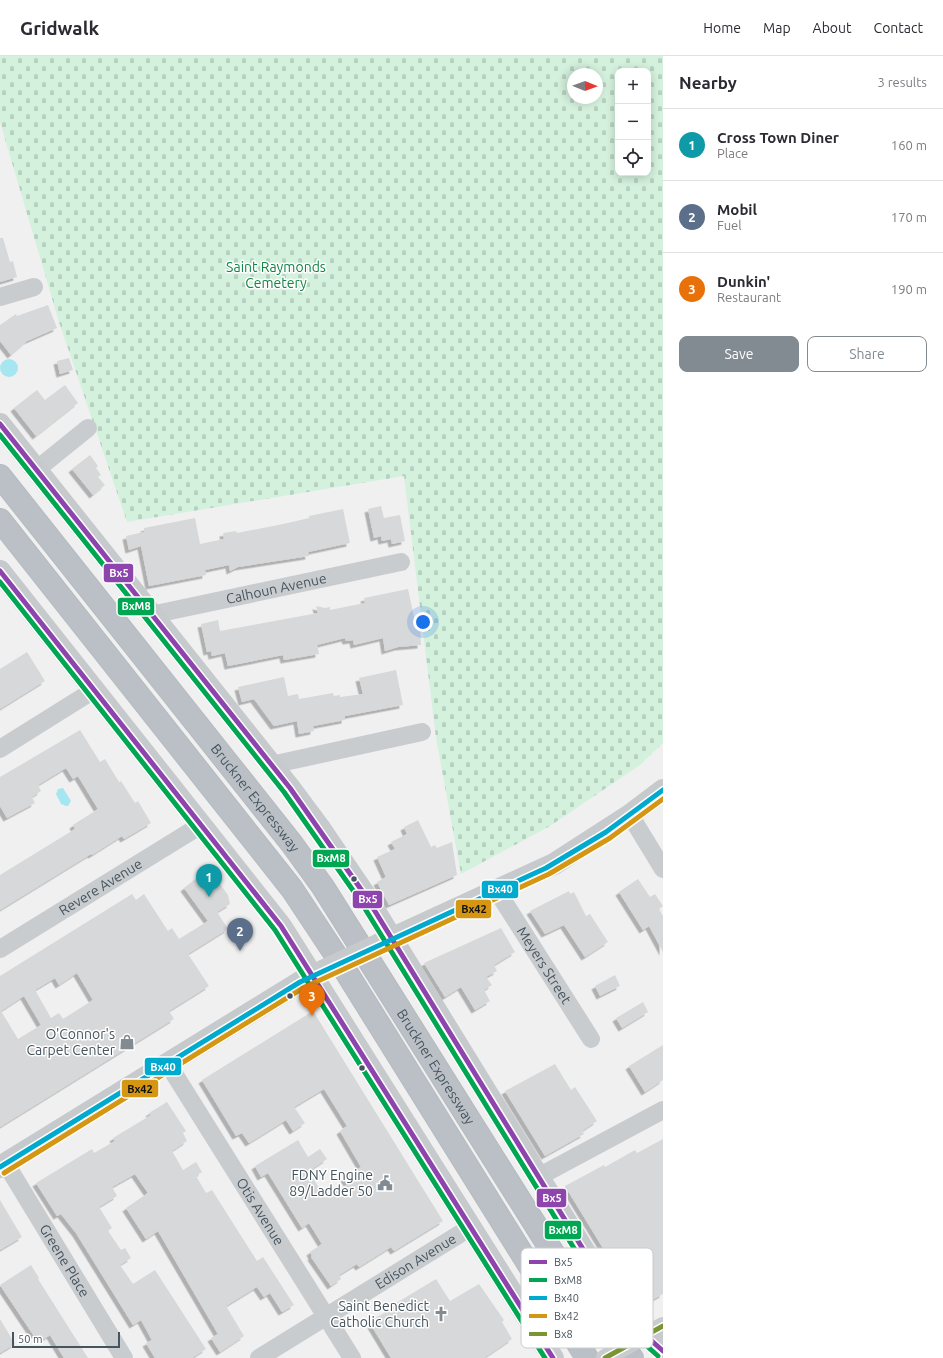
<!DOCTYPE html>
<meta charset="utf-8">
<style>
body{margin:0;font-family:Ubuntu,sans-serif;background:#f2f2f3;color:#2b2b33}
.controls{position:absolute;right:12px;top:12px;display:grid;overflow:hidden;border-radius:8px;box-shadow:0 2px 10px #0003}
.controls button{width:36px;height:36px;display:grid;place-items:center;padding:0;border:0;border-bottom:1px solid #e1e1e2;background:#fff;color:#2b2b33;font:20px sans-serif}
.compass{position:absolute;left:567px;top:12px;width:36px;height:36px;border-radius:50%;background:#fff;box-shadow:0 2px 10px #0003;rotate:91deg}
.scale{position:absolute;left:12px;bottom:10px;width:108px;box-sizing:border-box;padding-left:4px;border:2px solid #46545e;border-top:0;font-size:11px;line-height:14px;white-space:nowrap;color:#46545e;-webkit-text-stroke:3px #fff;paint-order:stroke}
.you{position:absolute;left:423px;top:566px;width:14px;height:14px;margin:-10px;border:3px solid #fff;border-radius:50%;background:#1a73e8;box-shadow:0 0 0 6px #1a73e833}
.badge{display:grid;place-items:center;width:26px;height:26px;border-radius:50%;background:#828b91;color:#fff;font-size:13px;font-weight:700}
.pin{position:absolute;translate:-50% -33px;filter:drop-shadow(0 1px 2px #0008)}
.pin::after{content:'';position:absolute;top:21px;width:14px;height:12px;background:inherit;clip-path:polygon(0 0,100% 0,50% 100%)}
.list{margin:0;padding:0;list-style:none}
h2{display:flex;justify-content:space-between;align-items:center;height:52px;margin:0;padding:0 16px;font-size:17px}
h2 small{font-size:13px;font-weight:400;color:#7c7c81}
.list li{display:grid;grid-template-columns:26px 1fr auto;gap:12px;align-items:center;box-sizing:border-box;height:72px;padding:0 16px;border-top:1px solid #e1e1e2}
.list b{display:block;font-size:15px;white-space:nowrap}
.list p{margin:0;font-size:13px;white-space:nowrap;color:#7c7c81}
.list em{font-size:13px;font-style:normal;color:#7c7c81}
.actions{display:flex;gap:8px;padding:12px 16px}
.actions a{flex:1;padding:9px 0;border:1px solid #828b91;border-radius:8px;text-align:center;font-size:14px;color:#828b91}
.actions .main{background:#828b91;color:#fff}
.icon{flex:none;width:22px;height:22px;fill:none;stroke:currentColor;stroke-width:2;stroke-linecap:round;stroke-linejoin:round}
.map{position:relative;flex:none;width:663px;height:1302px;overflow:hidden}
header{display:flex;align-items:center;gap:24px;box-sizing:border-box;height:56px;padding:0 20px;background:#fff;border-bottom:1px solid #e1e1e2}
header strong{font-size:19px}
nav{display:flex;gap:22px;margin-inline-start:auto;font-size:14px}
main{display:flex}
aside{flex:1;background:#fff}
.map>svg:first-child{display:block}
.cemetery{fill:url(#cemetery-stones);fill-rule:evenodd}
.water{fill:#a6e6f1}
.building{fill:#d7d8d9;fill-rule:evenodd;filter:url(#shadow)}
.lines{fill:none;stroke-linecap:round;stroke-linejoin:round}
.highway-casing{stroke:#b4bbc0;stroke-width:24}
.minor{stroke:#c9cccf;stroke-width:18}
.major{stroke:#c6cacd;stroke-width:22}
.highway{stroke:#bbc0c6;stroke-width:22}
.minor-bridge{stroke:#c9cccf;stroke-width:18}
.major-bridge{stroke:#c6cacd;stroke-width:22}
.bus-1-casing{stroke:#fff;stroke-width:8}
.bus-2-casing{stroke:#fff;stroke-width:8}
.bus-3-casing{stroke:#fff;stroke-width:8}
.bus-4-casing{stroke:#fff;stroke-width:8}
.bus-5-casing{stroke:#fff;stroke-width:8}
.bus-1{stroke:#8e44ad;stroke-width:5}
.bus-2{stroke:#00a651;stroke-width:5}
.bus-3{stroke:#00a9ce;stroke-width:5}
.bus-4{stroke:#d49613;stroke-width:5}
.bus-5{stroke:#799534;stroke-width:5}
.bus-dot{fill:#46545e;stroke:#fff;stroke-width:1.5}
.labels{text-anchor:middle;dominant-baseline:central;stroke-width:3;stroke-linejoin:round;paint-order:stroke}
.park-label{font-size:14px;fill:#118544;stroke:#fff}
.street-label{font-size:14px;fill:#46545e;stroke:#fff}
.poi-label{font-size:14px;fill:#46545e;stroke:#fff;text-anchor:end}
.key{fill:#fff;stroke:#c8cccf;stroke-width:1}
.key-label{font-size:11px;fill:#46545e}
.line-badge{stroke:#fff;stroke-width:1.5}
.badge-label{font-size:11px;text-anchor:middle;font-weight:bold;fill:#fff}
.pale-badge-label{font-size:11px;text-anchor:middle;font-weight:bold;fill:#111}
</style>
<header>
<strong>Gridwalk</strong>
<nav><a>Home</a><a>Map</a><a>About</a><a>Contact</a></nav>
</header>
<main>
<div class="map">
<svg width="663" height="1302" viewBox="0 0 663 1302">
<defs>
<pattern id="cemetery-stones" width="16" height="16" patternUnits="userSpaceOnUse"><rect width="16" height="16" fill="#d4f1dd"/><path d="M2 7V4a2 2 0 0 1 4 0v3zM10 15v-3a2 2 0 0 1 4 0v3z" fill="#b7d1c0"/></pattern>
<filter id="shadow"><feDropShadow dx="-3.5" dy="3.5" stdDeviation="0" flood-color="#0004"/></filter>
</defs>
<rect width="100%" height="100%" fill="#f1f0f0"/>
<!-- cemetery -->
<path class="cemetery" d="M 0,0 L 663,0 L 663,687 L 640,709 L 550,770 L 461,818 L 436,682 L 404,420 L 127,466 L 59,266 L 0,66 ZM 618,15 L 648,15 L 648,117 L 618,117 ZM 573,18 L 597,18 L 597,42 L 573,42 Z"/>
<!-- water -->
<g class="water">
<circle cx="9" cy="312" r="9"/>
<polygon points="63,732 71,745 68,750 66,750 61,748 56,738 58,733"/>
</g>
<!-- building -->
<g class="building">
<polygon points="0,182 3,182 10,206 13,205 17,221 0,226"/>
<polygon points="48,249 57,272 27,285 11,299 0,285 0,269 16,258 17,260"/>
<polygon points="69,302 73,314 60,318 57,305"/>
<polygon points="65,329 78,347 36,380 14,352 37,334 45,344"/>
<polygon points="90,399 98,410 96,412 101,419 98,421 105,429 93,439 72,413"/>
<polygon points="381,450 384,462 400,459 405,485 392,488 391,483 382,485 381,480 374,482 368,453"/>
<polygon points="343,453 350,487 308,496 309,500 238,511 230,515 229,509 205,514 206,519 149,530 141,490 129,494 126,480 144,476 144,472 195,462 200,488 224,483 223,477 236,475 237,477 288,467 309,462 309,460"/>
<polygon points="408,533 416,570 420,569 421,589 398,591 385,595 383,582 354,589 353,584 346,585 345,582 317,589 319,598 284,604 283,599 228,610 225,597 212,600 211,595 207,596 201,568 218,564 220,575 318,557 316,550 325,552 330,551 330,554 365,547 364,542"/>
<polygon points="27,596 45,625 0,653 0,613"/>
<polygon points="396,614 403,649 345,660 345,664 313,670 314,675 299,678 297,665 274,670 254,643 242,646 238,631 284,621 288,640 298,638 299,643 333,637 334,640 340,639 340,641 363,638 359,622"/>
<polygon points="80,674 100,706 105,703 119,726 121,725 135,747 138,745 151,767 124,783 122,780 92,799 91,798 0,854 0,819 75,773 73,769 98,753 78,720 73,723 66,712 38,729 41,735 32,741 35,747 7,762 0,750 0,721"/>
<polygon points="418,764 431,791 435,789 437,792 452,786 457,819 389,849 377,826 386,821 377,801 395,793 391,786 407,778 404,771"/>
<path d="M 206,815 L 210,820 L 214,820 L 228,839 L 230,848 L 217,856 L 228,873 L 188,898 L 209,930 L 169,955 L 174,963 L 0,1071 L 0,920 L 132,838 L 136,844 L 144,838 L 168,875 L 172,872 L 179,883 L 208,865 L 184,832 ZM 77,917 L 93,944 L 63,963 L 59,957 L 51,962 L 35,934 L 55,922 L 59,929 ZM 24,940 L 41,969 L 18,983 L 1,955 Z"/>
<polygon points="638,823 650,841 655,838 663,850 659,853 663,860 663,896 649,870 643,874 619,836"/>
<polygon points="569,835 570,838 574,836 586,860 590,858 608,886 585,901 564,869 545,878 530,855"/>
<polygon points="501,872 515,896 494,909 497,915 486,921 492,929 484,934 490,945 475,954 461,931 445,941 424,907"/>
<polygon points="615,919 620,930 600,940 595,930"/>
<polygon points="643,946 648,956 622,972 616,962"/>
<polygon points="313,955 443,1165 394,1195 391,1191 359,1211 357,1208 339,1219 341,1223 331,1230 311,1201 312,1200 310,1196 322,1188 309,1167 302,1172 268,1117 261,1121 255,1110 298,1084 308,1101 320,1093 327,1103 309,1115 325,1142 348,1128 344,1122 361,1111 340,1075 347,1070 324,1033 294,1051 305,1067 293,1075 286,1064 249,1087 242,1077 236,1080 202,1024"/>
<polygon points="663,989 663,1024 645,1036 629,1010"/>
<polygon points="555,1008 571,1034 575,1031 597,1065 582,1075 584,1078 545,1100 505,1035"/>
<polygon points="167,1046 186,1075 183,1077 187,1085 172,1095 183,1114 196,1106 202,1116 196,1120 206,1137 212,1134 257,1205 263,1201 294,1249 282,1256 270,1237 264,1241 257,1231 226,1250 244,1280 220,1296 211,1282 218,1278 158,1175 146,1183 126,1152 148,1137 135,1118 112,1131 117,1140 99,1151 112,1172 108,1175 121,1194 125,1192 131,1202 120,1209 133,1228 155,1214 206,1293 192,1302 155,1302 146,1287 152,1284 141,1264 133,1269 76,1177 61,1158 57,1160 36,1127 92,1093 94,1097 115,1085 113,1082 151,1059 149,1057"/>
<polygon points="663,1083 663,1238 639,1251 565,1130 604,1109 605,1111 635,1094 637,1097"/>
<polygon points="0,1144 22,1181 0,1194"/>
<polygon points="31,1209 39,1222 38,1223 88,1302 64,1302 50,1279 41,1285 36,1278 34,1280 0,1229"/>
<polygon points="436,1223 450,1245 479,1228 504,1264 502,1266 512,1283 484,1302 391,1302 371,1269 377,1265 375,1262 390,1254 388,1252"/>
<polygon points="0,1263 15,1288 0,1297"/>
</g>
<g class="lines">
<!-- highway casing -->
<g class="highway-casing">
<g id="highway">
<path id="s7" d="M 0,420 L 292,788 L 323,831 L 565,1216 L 596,1260 L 632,1302"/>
<polyline points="0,464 292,833 335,898 587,1302"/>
</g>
</g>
<!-- minor -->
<g class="minor">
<polyline points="0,241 34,231"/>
<polyline points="36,414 88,372"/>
<path id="s1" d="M 151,559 L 401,506"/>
<polyline points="0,693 94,634"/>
<polyline points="271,709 422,676"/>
<polyline points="630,759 663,813"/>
<path id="s2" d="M 497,835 L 591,983"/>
<path id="s3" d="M 0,893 L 201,769"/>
<path id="s4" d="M 168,1008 L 352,1302"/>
<path id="s5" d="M 6,1108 L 124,1302"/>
<polyline points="538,1121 663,1054"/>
<polyline points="635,1285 663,1270"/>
<path id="s6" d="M 259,1302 L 471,1171"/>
</g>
<!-- major -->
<g class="major">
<polyline points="0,368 290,732 319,771 365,839 615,1245 635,1270 663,1295"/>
<polyline points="0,515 281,870 553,1302"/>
<polyline points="380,888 554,808 630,759 663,734"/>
<polyline points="0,1111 300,926 325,914"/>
</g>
<!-- highway -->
<use href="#highway" class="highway"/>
<!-- minor-bridge -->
<polyline class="minor-bridge" points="605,1302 635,1285"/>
<!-- major-bridge -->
<polyline class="major-bridge" points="325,914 380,888"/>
<!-- bus-1 casing -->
<g class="bus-1-casing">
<g id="bus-1">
<polyline points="0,368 290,732 365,839 615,1245 635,1270 663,1295"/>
<polyline points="0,515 281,870 553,1302"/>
</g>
</g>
<!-- bus-2 casing -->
<g class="bus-2-casing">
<g id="bus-2">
<polyline points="0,379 284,736 359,843 609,1249 630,1275 658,1300"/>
<polyline points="0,526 275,874 545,1302"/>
</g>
</g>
<!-- bus-3 casing -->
<g class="bus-3-casing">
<polyline id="bus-3" points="0,1111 300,926 546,812 606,776 663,734"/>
</g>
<!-- bus-4 casing -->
<g class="bus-4-casing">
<polyline id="bus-4" points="4,1117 303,932 549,818 610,782 663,743"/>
</g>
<!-- bus-5 casing -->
<g class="bus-5-casing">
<polyline id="bus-5" points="605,1302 663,1270"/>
</g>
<!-- bus-1 -->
<use href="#bus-1" class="bus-1"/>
<!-- bus-2 -->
<use href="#bus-2" class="bus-2"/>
<!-- bus-3 -->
<use href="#bus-3" class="bus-3"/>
<!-- bus-4 -->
<use href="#bus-4" class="bus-4"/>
<!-- bus-5 -->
<use href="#bus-5" class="bus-5"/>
</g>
<!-- icons -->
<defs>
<g id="shop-bare" transform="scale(1.2)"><path d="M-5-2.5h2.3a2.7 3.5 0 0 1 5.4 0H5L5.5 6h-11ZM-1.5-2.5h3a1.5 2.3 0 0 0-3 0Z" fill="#828b91" stroke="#fff" stroke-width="2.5" paint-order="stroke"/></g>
<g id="civic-bare" transform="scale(1.2)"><path d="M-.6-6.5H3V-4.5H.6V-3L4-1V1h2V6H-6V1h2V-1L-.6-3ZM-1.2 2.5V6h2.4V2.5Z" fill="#828b91" stroke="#fff" stroke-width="2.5" paint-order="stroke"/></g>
<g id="church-bare" transform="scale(1.2)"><path d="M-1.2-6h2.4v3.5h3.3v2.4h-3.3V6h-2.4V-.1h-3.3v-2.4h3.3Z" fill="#828b91" stroke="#fff" stroke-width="2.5" paint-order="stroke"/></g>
</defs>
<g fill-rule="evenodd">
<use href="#shop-bare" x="127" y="986"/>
<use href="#civic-bare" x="385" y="1127"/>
<use href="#church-bare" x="441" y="1258"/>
</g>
<!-- markers -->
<g class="bus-dot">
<circle cx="354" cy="823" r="3.5"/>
<circle cx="290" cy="940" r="3.5"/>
<circle cx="362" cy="1012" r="3.5"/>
</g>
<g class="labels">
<!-- park labels -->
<g class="park-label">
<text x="276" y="211">Saint Raymonds<tspan x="276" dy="16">Cemetery</tspan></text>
</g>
<!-- street labels -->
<g class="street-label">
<text stroke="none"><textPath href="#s1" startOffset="128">Calhoun Avenue</textPath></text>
<text stroke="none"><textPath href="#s7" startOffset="411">Bruckner Expressway</textPath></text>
<text stroke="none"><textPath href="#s3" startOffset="118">Revere Avenue</textPath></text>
<text stroke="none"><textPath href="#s2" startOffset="88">Meyers Street</textPath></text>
<text stroke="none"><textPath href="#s7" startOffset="735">Bruckner Expressway</textPath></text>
<text stroke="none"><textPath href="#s4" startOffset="174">Otis Avenue</textPath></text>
<text stroke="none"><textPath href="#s5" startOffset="113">Greene Place</textPath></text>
<text stroke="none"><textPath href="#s6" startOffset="184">Edison Avenue</textPath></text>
</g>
<!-- poi labels -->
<g class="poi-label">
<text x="115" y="978">O'Connor's<tspan x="115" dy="16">Carpet Center</tspan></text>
<text x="373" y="1119">FDNY Engine<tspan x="373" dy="16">89/Ladder 50</tspan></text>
<text x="429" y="1250">Saint Benedict<tspan x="429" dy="16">Catholic Church</tspan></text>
</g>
</g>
<!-- legend -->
<rect x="521" y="1192" width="132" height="100" rx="6" class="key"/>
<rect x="529" y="1204" width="18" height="4" fill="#8e44ad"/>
<rect x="529" y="1222" width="18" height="4" fill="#00a651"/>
<rect x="529" y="1240" width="18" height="4" fill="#00a9ce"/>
<rect x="529" y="1258" width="18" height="4" fill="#d49613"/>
<rect x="529" y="1276" width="18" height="4" fill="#799534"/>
<g class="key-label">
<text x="554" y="1210">Bx5</text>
<text x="554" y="1228">BxM8</text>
<text x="554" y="1246">Bx40</text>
<text x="554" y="1264">Bx42</text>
<text x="554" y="1282">Bx8</text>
</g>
<g class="line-badge">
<rect x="103" y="507" width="31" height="20" rx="4" fill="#8e44ad"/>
<rect x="117" y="541" width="38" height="19" rx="4" fill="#00a651"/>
<rect x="312" y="793" width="38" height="19" rx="4" fill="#00a651"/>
<rect x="481" y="824" width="38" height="19" rx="4" fill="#00a9ce"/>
<rect x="352" y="834" width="31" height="19" rx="4" fill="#8e44ad"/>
<rect x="455" y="843" width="37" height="20" rx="4" fill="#d49613"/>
<rect x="144" y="1001" width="38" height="19" rx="4" fill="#00a9ce"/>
<rect x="121" y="1023" width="38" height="19" rx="4" fill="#d49613"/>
<rect x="536" y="1132" width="31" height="20" rx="4" fill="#8e44ad"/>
<rect x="544" y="1164" width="38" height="20" rx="4" fill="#00a651"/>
</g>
<g class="badge-label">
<text x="119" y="521">Bx5</text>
<text x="136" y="554">BxM8</text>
<text x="331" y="806">BxM8</text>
<text x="500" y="837">Bx40</text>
<text x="368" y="847">Bx5</text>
<text x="163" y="1015">Bx40</text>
<text x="552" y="1146">Bx5</text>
<text x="563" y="1178">BxM8</text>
</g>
<g class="pale-badge-label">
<text x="474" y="857">Bx42</text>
<text x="140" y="1037">Bx42</text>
</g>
</svg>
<div class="controls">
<button>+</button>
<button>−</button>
<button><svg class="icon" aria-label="locate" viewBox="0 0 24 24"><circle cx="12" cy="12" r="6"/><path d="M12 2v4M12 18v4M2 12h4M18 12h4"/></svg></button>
</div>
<svg class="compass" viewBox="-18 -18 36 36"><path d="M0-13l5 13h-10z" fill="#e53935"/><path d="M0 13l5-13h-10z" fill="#7c7c81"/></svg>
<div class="scale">50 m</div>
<div class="you"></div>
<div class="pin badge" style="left:209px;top:841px;background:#0f9aa8">1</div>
<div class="pin badge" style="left:240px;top:895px;background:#5c6f8a">2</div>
<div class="pin badge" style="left:312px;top:960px;background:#e8710a">3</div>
</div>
<aside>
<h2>Nearby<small>3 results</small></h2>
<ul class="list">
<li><span class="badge" style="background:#0f9aa8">1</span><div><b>Cross Town Diner</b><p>Place</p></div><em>160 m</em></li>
<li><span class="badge" style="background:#5c6f8a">2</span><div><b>Mobil</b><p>Fuel</p></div><em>170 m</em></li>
<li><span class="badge" style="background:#e8710a">3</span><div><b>Dunkin'</b><p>Restaurant</p></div><em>190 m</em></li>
</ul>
<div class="actions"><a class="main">Save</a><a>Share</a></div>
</aside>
</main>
